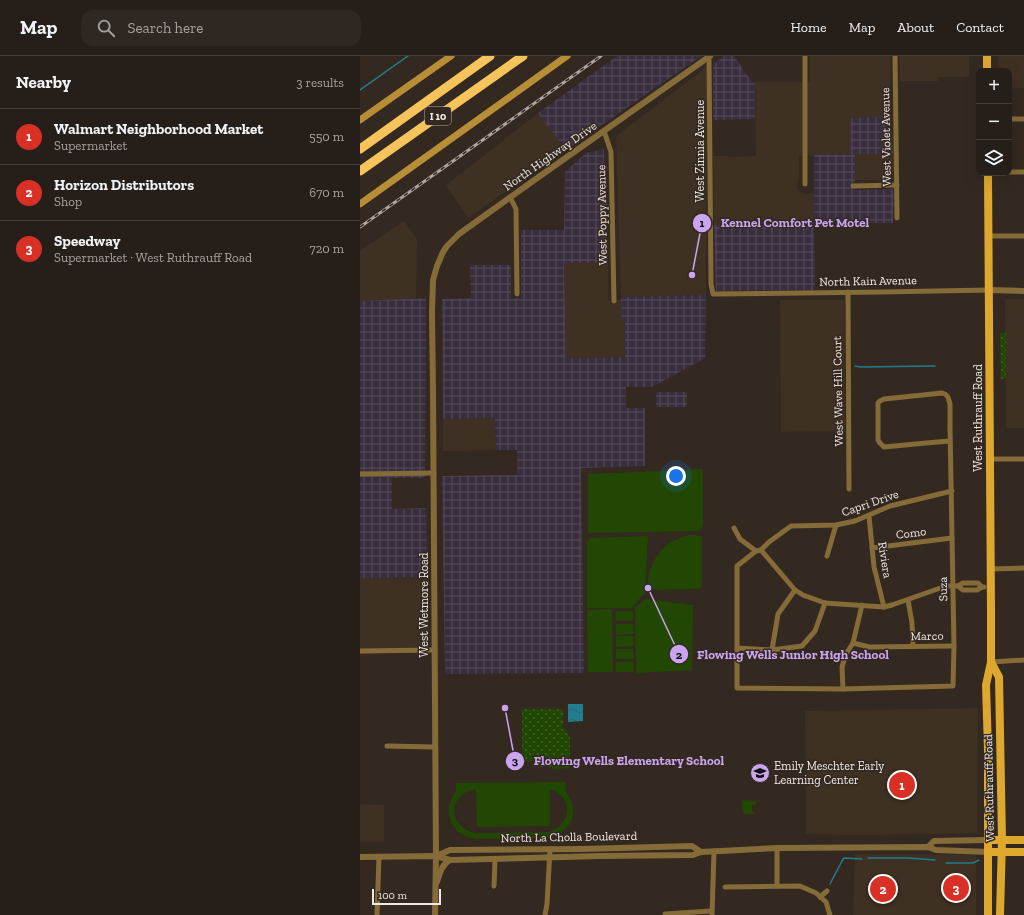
<!DOCTYPE html>
<meta charset="utf-8">
<style>
body{margin:0;font-family:"Zilla Slab",serif;background:#2e2722;color:#f1f3f6}
.controls{position:absolute;right:12px;top:12px;display:grid;overflow:hidden;border-radius:8px;box-shadow:0 4px 16px #0002}
.controls button{width:36px;height:36px;display:grid;place-items:center;padding:0;border:0;border-bottom:1px solid #423d38;background:#261f19;color:#f1f3f6;font:20px sans-serif}
.scale{position:absolute;left:12px;bottom:10px;width:69px;box-sizing:border-box;padding-left:4px;border:2px solid #f0e9e4;border-top:0;font-size:11px;line-height:14px;white-space:nowrap;color:#f0e9e4;-webkit-text-stroke:3px #332921;paint-order:stroke}
.you{position:absolute;left:316px;top:420px;width:14px;height:14px;margin:-10px;border:3px solid #fff;border-radius:50%;background:#1a73e8;box-shadow:0 0 0 6px #1a73e833}
.badge{display:grid;place-items:center;width:26px;height:26px;border-radius:50%;background:#d93025;color:#fff;font-size:13px;font-weight:700}
.pin{position:absolute;translate:-50% -50%;border:2px solid #fff;box-shadow:0 1px 4px #0006}
.list{margin:0;padding:0;list-style:none}
h2{display:flex;justify-content:space-between;align-items:center;height:52px;margin:0;padding:0 16px;font-size:17px}
h2 small{font-size:13px;font-weight:400;color:#a4a2a2}
.list li{display:grid;grid-template-columns:26px 1fr auto;gap:12px;align-items:center;box-sizing:border-box;height:56px;padding:0 16px;border-top:1px solid #423d38}
.list b{display:block;font-size:15px;white-space:nowrap}
.list p{margin:0;font-size:13px;white-space:nowrap;color:#a4a2a2}
.list em{font-size:13px;font-style:normal;color:#a4a2a2}
.icon{flex:none;width:22px;height:22px;fill:none;stroke:currentColor;stroke-width:2;stroke-linecap:round;stroke-linejoin:round}
.map{position:relative;flex:none;width:664px;height:859px;overflow:hidden}
header{display:flex;align-items:center;gap:24px;box-sizing:border-box;height:56px;padding:0 20px;background:#261f19;border-bottom:1px solid #423d38}
header strong{font-size:19px}
nav{display:flex;gap:22px;margin-inline-start:auto;font-size:14px}
.search{width:280px;height:36px;background:#2e2722;display:flex;align-items:center;gap:10px;box-sizing:border-box;padding:0 14px;border-radius:12px;color:#a4a2a2;font-size:15px}
main{display:flex}
aside{flex:1;background:#261f19}
.map>svg:first-child{display:block}
.commercial{fill:#3e3022}
.industrial{fill:url(#industrial-grid)}
.grass{fill:url(#grass-dots)}
.forest{fill:url(#forest-crowns)}
.pitch{fill:#214702;fill-rule:evenodd}
.water{fill:url(#water-waves)}
.lines{fill:none;stroke-linecap:round;stroke-linejoin:round}
.stream{stroke:#207e8f;stroke-width:1.5}
.minor{stroke:#846b38;stroke-width:5}
.tertiary{stroke:#846b38;stroke-width:6}
.secondary{stroke:#b78d36;stroke-width:7}
.primary{stroke:#dea82f;stroke-width:8}
.motorway{stroke:#f7c45b;stroke-width:9}
.rail-casing{stroke:#aea6a0;stroke-width:3}
.rail{stroke:#332921;stroke-width:1.5;stroke-dasharray:4.5;stroke-linecap:butt}
.labels{text-anchor:middle;dominant-baseline:central;stroke-width:3;stroke-linejoin:round;paint-order:stroke}
.shield{fill:#332921;stroke:#b7afaa;stroke-width:1}
.shield-label{font-size:11px;font-weight:bold;fill:#f0e9e4}
.street-label{font-size:12px;fill:#f0e9e4;stroke:#332921}
.poi-label{font-size:12px;fill:#f0e9e4;stroke:#332921;text-anchor:start}
.leader{fill:none;stroke:#c8a5ee;stroke-width:1.5}
.callout-dot{fill:#c8a5ee;stroke:#332921;stroke-width:1.5}
.mark-label{font-size:12px;text-anchor:middle;font-weight:bold;fill:#111}
.callout-label{font-size:13px;text-anchor:middle;font-weight:bold;fill:#c8a5ee;stroke:#332921;stroke-width:3;stroke-linejoin:round;paint-order:stroke}
</style>
<header>
<strong>Map</strong>
<div class="search"><svg class="icon" aria-label="search" viewBox="0 0 24 24"><circle cx="10" cy="10" r="6"/><path d="M15 15l6 6"/></svg>Search here</div>
<nav><a>Home</a><a>Map</a><a>About</a><a>Contact</a></nav>
</header>
<main>
<aside>
<h2>Nearby<small>3 results</small></h2>
<ul class="list">
<li><span class="badge">1</span><div><b>Walmart Neighborhood Market</b><p>Supermarket</p></div><em>550 m</em></li>
<li><span class="badge">2</span><div><b>Horizon Distributors</b><p>Shop</p></div><em>670 m</em></li>
<li><span class="badge">3</span><div><b>Speedway</b><p>Supermarket · West Ruthrauff Road</p></div><em>720 m</em></li>
</ul>
</aside>
<div class="map">
<svg width="664" height="859" viewBox="0 0 664 859">
<defs>
<pattern id="industrial-grid" width="8" height="8" patternUnits="userSpaceOnUse"><rect width="8" height="8" fill="#392e3e"/><path d="M0 4h8M4 0v8" fill="none" stroke="#564c5a"/></pattern>
<pattern id="grass-dots" width="8" height="8" patternUnits="userSpaceOnUse"><rect width="8" height="8" fill="#214702"/><path d="M2 2h.1M6 6h.1" fill="none" stroke="#426227" stroke-width="1.8" stroke-linecap="round"/></pattern>
<pattern id="forest-crowns" width="20" height="18" patternUnits="userSpaceOnUse"><rect width="20" height="18" fill="#214702"/><path d="M2 6a3 3 0 1 1 6 0M12 15a3 3 0 1 1 6 0" fill="none" stroke="#426227"/></pattern>
<pattern id="water-waves" width="16" height="10" patternUnits="userSpaceOnUse"><rect width="16" height="10" fill="#207e8f"/><path d="M0 5q4-4 8 0t8 0" fill="none" stroke="#32656d"/></pattern>
</defs>
<rect width="100%" height="100%" fill="#332921"/>
<!-- commercial -->
<g class="commercial">
<polygon points="450,0 530,0 530,60 490,62 490,98 439,100 439,120 437,130 438,134 440,136 446,138 454,136 454,167 354,169 353,100 368,100 368,101 396,100 395,26 450,26"/>
<polygon points="539,0 609,0 609,21 578,21 578,25 540,25"/>
<polygon points="638,0 664,0 664,32 649,33 649,15 638,15"/>
<polygon points="347,11 346,239 261,241 256,80"/>
<polygon points="178,57 206,94 108,162 86,129"/>
<rect x="495" y="98" width="38" height="26"/>
<polygon points="44,165 57,183 56,243 0,245 0,195"/>
<polygon points="204,207 248,207 248,244 261,244 261,262 265,262 265,301 206,302"/>
<polygon points="645,243 664,243 664,372 646,372"/>
<polygon points="420,244 484,244 485,375 421,376"/>
<polygon points="135,362 136,394 83,395 83,363"/>
<polygon points="68,521 69,597 0,598 0,522"/>
<polygon points="618,652 617,777 502,779 446,778 445,655"/>
<polygon points="0,748 24,749 24,786 0,786"/>
<polygon points="495,798 616,799 616,859 493,859"/>
</g>
<!-- industrial -->
<g class="industrial">
<polygon points="257,0 341,0 206,94 178,57"/>
<polygon points="364,0 374,0 392,26 395,26 395,63 353,64 353,9"/>
<polygon points="530,60 533,98 495,98 495,134 534,133 533,167 454,167 455,234 356,235 354,169 454,167 454,99 490,98 490,62"/>
<polygon points="244,93 245,139 247,139 248,207 204,207 206,302 265,301 265,262 261,262 261,241 346,239 345,302 292,331 266,331 266,352 285,352 285,410 221,412 224,617 85,618 82,420 157,419 157,394 136,394 135,362 83,363 82,243 111,242 110,209 151,209 151,242 161,242 161,174 204,174 205,116 226,97"/>
<polygon points="66,242 65,422 32,422 32,453 66,452 68,521 0,522 0,245"/>
<rect x="296" y="336" width="31" height="15"/>
</g>
<!-- grass -->
<g class="grass">
<polygon points="640,277 646,277 646,323 641,323"/>
<polygon points="162,653 203,653 203,671 210,681 210,712 192,713 192,711 178,711 178,705 162,705"/>
</g>
<!-- forest -->
<polygon class="forest" points="382,744 396,745 396,749 392,749 392,755 395,755 395,758 383,758"/>
<!-- pitch -->
<g class="pitch">
<polygon points="343,413 343,469 341,473 337,475 228,477 228,418"/>
<path d="M 328,479 L 336,479 L 342,480 L 342,530 L 339,533 L 287,534 C 288,527 288,519 291,512 C 298,493 309,485 328,479 Z"/>
<polygon points="288,480 285,537 271,552 227,552 227,485 231,482"/>
<polygon points="286,543 333,549 332,614 276,617 275,551"/>
<polygon points="252,553 253,616 228,616 227,554"/>
<polygon points="255,555 273,555 273,565 256,565"/>
<polygon points="256,568 273,568 274,578 256,579"/>
<polygon points="256,580 273,580 274,590 256,591"/>
<polygon points="256,593 273,593 274,603 256,603"/>
<polygon points="273,605 274,616 256,616 256,606"/>
<path d="M 206,726 C 206,729 205,733 206,736 C 208,740 211,743 212,748 C 217,765 205,777 190,782 L 116,783 L 107,781 L 98,776 L 92,768 L 89,759 L 89,750 L 92,741 L 96,736 L 96,727 ZM 190,733 C 214,741 212,768 189,776 L 116,777 C 87,771 87,738 116,733 L 117,771 L 190,770 Z"/>
</g>
<!-- water -->
<polygon class="water" points="208,648 223,648 223,665 208,666"/>
<g class="lines">
<!-- stream -->
<g class="stream">
<polyline points="0,34 48,0"/>
<polyline points="495,310 500,311 575,310"/>
<polyline points="508,802 548,802 575,804"/>
<polyline points="586,807 613,807 619,804"/>
<polyline points="470,828 482,805 484,802 502,803"/>
</g>
<!-- minor -->
<g class="minor">
<polyline points="535,0 537,162"/>
<polyline points="349,1 351,228 353,238 522,236 629,234"/>
<polyline points="649,63 664,63"/>
<polyline points="244,75 251,96 254,245"/>
<polyline points="649,116 664,116"/>
<polyline points="445,128 445,0"/>
<polyline points="493,130 537,129"/>
<polyline points="150,141 156,153 157,238"/>
<polyline points="629,180 664,180"/>
<polyline points="488,236 489,433"/>
<polyline points="590,385 566,387 524,391 520,387 518,384 518,347 520,345 524,343 582,337 585,338 588,341 590,348 590,371 594,590 593,630 483,633 377,632 377,510 396,495 401,494 409,486 431,470 476,469 495,465 530,450 592,435"/>
<polyline points="630,403 664,403"/>
<polyline points="0,418 74,417"/>
<polyline points="509,460 514,511 524,551"/>
<polyline points="374,472 380,483 396,495"/>
<polyline points="512,492 592,482"/>
<polyline points="401,494 435,534 443,539 465,547 524,551 532,549 586,530 598,530 603,527 618,527 622,531"/>
<polyline points="467,500 476,469"/>
<polyline points="631,513 664,512"/>
<polyline points="598,530 603,534 617,534 622,531 624,531"/>
<polyline points="548,544 552,567 553,590"/>
<polyline points="493,587 509,591 594,590"/>
<polyline points="377,592 412,594 442,590 455,575 465,547"/>
<polyline points="412,594 418,558 435,534"/>
<polyline points="0,595 75,594"/>
<polyline points="631,606 664,604"/>
<polyline points="483,633 482,611 486,598 493,587 502,549"/>
<polyline points="27,690 75,691"/>
<polyline points="417,792 417,830"/>
<polyline points="134,830 135,803"/>
<polyline points="365,831 440,830 456,837 466,846 470,859"/>
<polyline points="460,841 467,835"/>
<polyline points="305,858 351,855"/>
<polyline points="17,859 19,801"/>
<polyline points="185,859 187,848 190,793"/>
<polyline points="352,859 354,795"/>
</g>
<!-- tertiary -->
<g class="tertiary">
<polyline points="629,234 664,235"/>
<polyline points="568,791 574,785 628,784"/>
<polyline points="76,800 90,794 222,793 332,790 341,796"/>
<polyline points="0,801 76,800 90,804 241,800 333,799 341,796 417,792 568,791 576,794 628,796"/>
<path d="M 77,826 C 80,817 82,808 90,804"/>
<polyline points="75,859 76,800 73,335 72,256 73,224 77,210 83,196 87,190 99,178 173,125 350,0"/>
</g>
<!-- secondary -->
<g class="secondary">
<polyline points="0,64 91,0"/>
<polyline points="0,148 207,0"/>
</g>
<!-- primary -->
<g class="primary">
<polyline points="627,0 627,15"/>
<polyline points="631,606 639,621 642,784 640,859"/>
<polyline points="628,784 664,784"/>
<polyline points="628,796 664,796"/>
<polyline points="628,859 628,694 626,629 631,606 631,554 628,117"/>
</g>
<!-- motorway -->
<g class="motorway">
<polyline points="0,93 130,0"/>
<polyline points="0,115 163,0"/>
</g>
<!-- rail casing -->
<g class="rail-casing">
<polyline id="rail" points="0,171 241,0"/>
</g>
<!-- rail -->
<use href="#rail" class="rail"/>
</g>
<!-- icons -->
<defs>
<g id="school-disc" transform="scale(1)"><circle r="9.5" fill="#c8a5ee" stroke="#332921"/><path d="M0-5L7-2L0 1L-7-2ZM-4 1L0 2.5L4 1V4Q0 6-4 4Z" fill="#111"/></g>
</defs>
<g fill-rule="evenodd">
<use href="#school-disc" x="400" y="717"/>
</g>
<g class="labels">
<!-- shield labels -->
<rect class="shield" x="65" y="51" width="26" height="18" rx="3"/>
<g class="shield-label">
<text x="78" y="60">I 10</text>
</g>
<!-- street labels -->
<g class="street-label">
<text transform="translate(526 81) rotate(-91)">West Violet Avenue</text>
<text transform="translate(340 95) rotate(-90)">West Zinnia Avenue</text>
<text transform="translate(190 100) rotate(-35)">North Highway Drive</text>
<text transform="translate(242 159) rotate(-91)">West Poppy Avenue</text>
<text transform="translate(508 225) rotate(-1)">North Kain Avenue</text>
<text transform="translate(478 335) rotate(-91)">West Wave Hill Court</text>
<text transform="translate(618 362) rotate(-90)">West Ruthrauff Road</text>
<text transform="translate(510 447) rotate(-19)">Capri Drive</text>
<text transform="translate(551 477) rotate(-7)">Como</text>
<text transform="translate(525 504) rotate(81)">Riviera</text>
<text transform="translate(583 533) rotate(-91)">Suza</text>
<text transform="translate(64 549) rotate(-90)">West Wetmore Road</text>
<text transform="translate(567 580) rotate(-1)">Marco</text>
<text transform="translate(629 732) rotate(-91)">West Ruthrauff Road</text>
<text transform="translate(209 781) rotate(-1)">North La Cholla Boulevard</text>
</g>
<!-- poi labels -->
<g class="poi-label">
<text x="414" y="710">Emily Meschter Early<tspan x="414" dy="14">Learning Center</tspan></text>
</g>
</g>
<!-- callouts -->
<path class="leader" d="M332 219L342 167M288 532L319 598M145 652L155 705"/>
<g class="callout-dot">
<circle cx="332" cy="219" r="4"/>
<circle cx="288" cy="532" r="4"/>
<circle cx="145" cy="652" r="4"/>
<circle cx="342" cy="167" r="10"/>
<circle cx="319" cy="598" r="10"/>
<circle cx="155" cy="705" r="10"/>
</g>
<g class="mark-label">
<text x="342" y="171">1</text>
<text x="319" y="603">2</text>
<text x="155" y="709">3</text>
</g>
<g class="callout-label">
<text x="435" y="171">Kennel Comfort Pet Motel</text>
<text x="433" y="603">Flowing Wells Junior High School</text>
<text x="269" y="709">Flowing Wells Elementary School</text>
</g>
</svg>
<div class="controls">
<button>+</button>
<button>−</button>
<button><svg class="icon" aria-label="layers" viewBox="0 0 24 24"><path d="M12 4l9 5-9 5-9-5zM3 14l9 5 9-5"/></svg></button>
</div>
<div class="scale">100 m</div>
<div class="you"></div>
<div class="pin badge" style="left:542px;top:729px">1</div>
<div class="pin badge" style="left:523px;top:833px">2</div>
<div class="pin badge" style="left:596px;top:832px">3</div>
</div>
</main>
